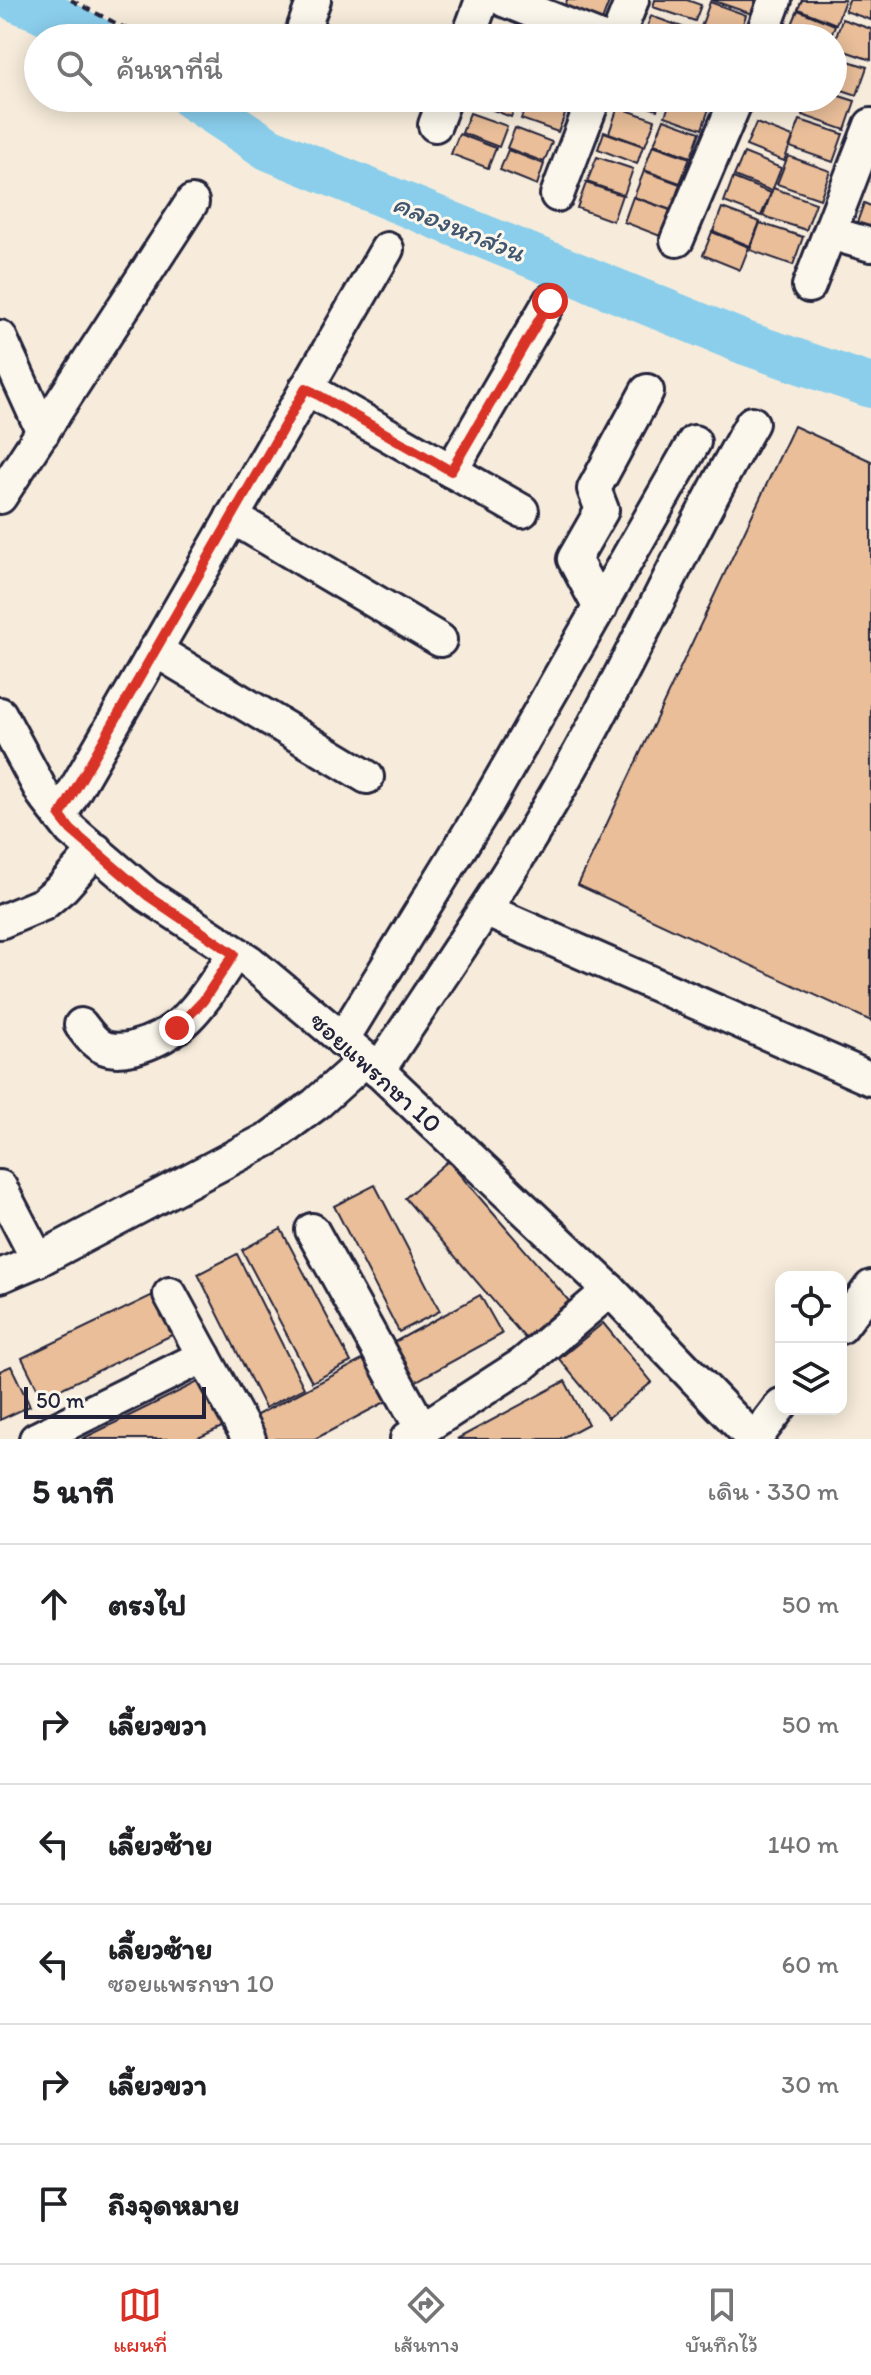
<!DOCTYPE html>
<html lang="th">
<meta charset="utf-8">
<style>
body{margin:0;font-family:Itim,"Playpen Sans Thai",sans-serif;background:#f2f2f2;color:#202124}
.controls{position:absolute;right:24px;bottom:24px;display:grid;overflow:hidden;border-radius:16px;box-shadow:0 4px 20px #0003}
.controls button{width:72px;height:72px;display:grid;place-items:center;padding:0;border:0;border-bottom:2px solid #e0e0e0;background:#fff;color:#202124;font:40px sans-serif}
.scale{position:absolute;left:24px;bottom:20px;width:182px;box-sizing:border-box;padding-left:8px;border:4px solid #22223b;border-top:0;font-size:22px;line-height:28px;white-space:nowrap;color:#22223b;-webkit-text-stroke:6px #fbf7ec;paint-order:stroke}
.stop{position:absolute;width:24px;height:24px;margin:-18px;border:6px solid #d93025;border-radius:50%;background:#fff}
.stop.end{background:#d93025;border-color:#fff;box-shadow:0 2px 8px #0008}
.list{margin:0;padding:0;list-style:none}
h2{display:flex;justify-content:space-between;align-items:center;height:104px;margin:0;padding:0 32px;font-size:34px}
h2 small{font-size:26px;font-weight:400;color:#757577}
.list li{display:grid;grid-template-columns:52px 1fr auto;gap:24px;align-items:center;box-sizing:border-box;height:120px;padding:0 32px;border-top:2px solid #e0e0e0}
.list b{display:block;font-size:30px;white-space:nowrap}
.list p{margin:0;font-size:26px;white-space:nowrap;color:#757577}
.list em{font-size:26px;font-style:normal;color:#757577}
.icon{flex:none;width:44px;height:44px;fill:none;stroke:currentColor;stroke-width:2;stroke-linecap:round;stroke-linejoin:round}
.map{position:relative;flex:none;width:871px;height:1439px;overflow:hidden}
.search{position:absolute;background:#fff;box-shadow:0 4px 20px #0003;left:24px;right:24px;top:24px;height:88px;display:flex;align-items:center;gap:20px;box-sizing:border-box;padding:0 28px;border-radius:44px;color:#757577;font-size:30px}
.sheet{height:824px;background:#fff}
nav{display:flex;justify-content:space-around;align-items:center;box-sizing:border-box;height:112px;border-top:2px solid #e0e0e0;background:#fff;font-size:22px;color:#757577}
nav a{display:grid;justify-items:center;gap:4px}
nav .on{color:#d93025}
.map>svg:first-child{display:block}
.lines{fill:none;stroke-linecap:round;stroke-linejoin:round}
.river{stroke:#8aceec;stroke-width:44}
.building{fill:#e9be99;stroke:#22223b;stroke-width:2}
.minor-casing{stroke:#22223b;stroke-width:38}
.path{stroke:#22223b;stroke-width:4;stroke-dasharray:8 6;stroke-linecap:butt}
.minor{stroke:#fbf7ec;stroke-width:32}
.route{stroke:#d93025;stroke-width:10}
.labels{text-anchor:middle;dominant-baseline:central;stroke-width:6;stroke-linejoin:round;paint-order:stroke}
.street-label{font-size:26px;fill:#22223b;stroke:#fbf7ec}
.water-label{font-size:28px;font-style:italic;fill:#415670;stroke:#fbf7ec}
</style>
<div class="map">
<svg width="871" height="1439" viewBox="0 0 871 1439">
<rect width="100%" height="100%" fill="#f7ecdb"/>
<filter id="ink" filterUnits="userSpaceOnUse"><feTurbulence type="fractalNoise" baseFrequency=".0125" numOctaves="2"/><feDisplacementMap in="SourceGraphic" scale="16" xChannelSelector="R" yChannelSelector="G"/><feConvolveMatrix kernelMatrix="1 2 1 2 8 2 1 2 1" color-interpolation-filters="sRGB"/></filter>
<g filter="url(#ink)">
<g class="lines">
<!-- river -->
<g class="river">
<polyline points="16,0 41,10 94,38"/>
<polyline points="192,98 269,149 745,343 871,386"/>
</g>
</g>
<!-- building -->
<g class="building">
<polygon points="567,0 604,0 609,2 601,23 564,8"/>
<polygon points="655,0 687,0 701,5 695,21 653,7"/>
<polygon points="711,0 757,0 752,14"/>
<polygon points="802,0 845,0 836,24 798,9"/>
<polygon points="849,0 871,0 871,20 845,11"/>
<polygon points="710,2 746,15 738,38 730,38 701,27"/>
<polygon points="798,10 835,25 830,38 799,38 788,34"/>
<polygon points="651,16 688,29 684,38 643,38"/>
<polygon points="842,19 871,29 871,60 833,47"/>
<polygon points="503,27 533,38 498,38"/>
<polygon points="833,56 867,67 857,95 833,87"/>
<polygon points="833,94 855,101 845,130 802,115 808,98 833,98"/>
<polygon points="476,98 518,98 511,117 475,103"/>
<polygon points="529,98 566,112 558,132 521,119"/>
<polygon points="622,98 661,98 657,110"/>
<polygon points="672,98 696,98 711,103 702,129 665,116"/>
<polygon points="618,107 655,120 645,146 609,133"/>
<polygon points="470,113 507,126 499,147 462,133"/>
<polygon points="664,119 700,132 691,157 654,144"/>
<polygon points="800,120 843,134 833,162 790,147"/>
<polygon points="756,123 793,137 784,161 746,146"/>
<polygon points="515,128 552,142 544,162 507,148"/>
<polygon points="604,132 643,146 637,164 598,149"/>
<polygon points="459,134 496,148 488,168 451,154"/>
<polygon points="653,145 690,158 680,183 644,170"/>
<polygon points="508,150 544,164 537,185 500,170"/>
<polygon points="744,153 781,168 772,191 734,176"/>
<polygon points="788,156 830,171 820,199 777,184"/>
<polygon points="597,157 633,169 624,195 587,182"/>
<polygon points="644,171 680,184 671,210 634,197"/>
<polygon points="733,178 771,193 761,216 724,202"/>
<polygon points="586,183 622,195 613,221 577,208"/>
<polygon points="773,188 816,203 806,230 763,216"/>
<polygon points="633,197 670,210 660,236 624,222"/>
<polygon points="864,203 871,206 871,237 854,231"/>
<polygon points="722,208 760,222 750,246 713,231"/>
<polygon points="760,223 803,237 793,265 750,250"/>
<polygon points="712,232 749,247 740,270 703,255"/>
<polygon points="794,426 871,461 871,1021 578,885"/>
<polygon points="448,1161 569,1301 525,1338 405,1198"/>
<polygon points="375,1185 440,1311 399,1332 334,1206"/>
<polygon points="281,1229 351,1362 312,1382 242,1250"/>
<polygon points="237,1254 304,1388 265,1408 198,1274"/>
<polygon points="157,1293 176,1333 42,1398 22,1358"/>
<polygon points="480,1295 502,1334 413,1383 391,1344"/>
<polygon points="603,1323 652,1382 608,1418 559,1359"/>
<polygon points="366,1358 389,1400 315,1439 267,1439 255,1416"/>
<polygon points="11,1366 30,1406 0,1420 0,1371"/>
<polygon points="202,1380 224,1426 196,1439 82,1439"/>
<polygon points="565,1381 588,1424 560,1439 457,1439"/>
</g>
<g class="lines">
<!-- minor casing -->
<g class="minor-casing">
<g id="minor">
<polyline points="504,0 600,38"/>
<polyline points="300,38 314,0"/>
<polyline points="468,38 482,0"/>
<polyline points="617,38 632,0"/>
<polyline points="761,38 775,0"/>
<polyline points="435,125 445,98"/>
<polyline points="557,195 594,98"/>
<polyline points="830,233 871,245"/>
<polyline points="677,240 737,98"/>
<polyline points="809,286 871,125"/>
<polyline points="0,337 43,432"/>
<polyline points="306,388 522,511"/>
<polyline points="451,471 550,301"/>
<polyline points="0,497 192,202"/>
<polyline points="232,517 440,640"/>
<polyline points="600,608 574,559 602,510 594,489 647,391"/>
<polyline points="155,650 367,777"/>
<polyline points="0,714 43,794 71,830 147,895 250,962 366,1059 610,1290 753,1439"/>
<polyline points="60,816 387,249"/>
<polyline points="485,910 871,1079"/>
<polyline points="0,922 43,904 63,887 96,850"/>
<path d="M 81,1025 C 87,1033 94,1043 103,1047 C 111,1051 124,1050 133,1048 C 187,1034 205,997 234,954"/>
<polyline points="342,1040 487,804 694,442"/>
<path d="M 378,1071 C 446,968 517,866 577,757 C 638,647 689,532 752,423"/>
<polyline points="0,1187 38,1260"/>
<polyline points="312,1230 423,1431"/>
<polyline points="0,1276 38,1260 270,1138 316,1104 366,1059"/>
<polyline points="170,1294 249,1439"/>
<polyline points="841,1327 871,1287"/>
<polyline points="36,1439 204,1356"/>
<polyline points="407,1439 523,1364 610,1290"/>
<polyline points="755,1439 781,1405"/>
</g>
</g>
<!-- path -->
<polyline class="path" points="71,0 144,38"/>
<!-- minor -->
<use href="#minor" class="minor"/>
</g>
</g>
<g class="lines" filter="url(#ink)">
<!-- route -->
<polyline class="route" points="177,1028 203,1001 234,954 147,895 71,830 60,816 306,388 451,471 550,301"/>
</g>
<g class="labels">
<!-- street labels -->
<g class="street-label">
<text transform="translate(376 1072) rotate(42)">ซอยแพรกษา 10</text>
</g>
<!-- water labels -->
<g class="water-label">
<text transform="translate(459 227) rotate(22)">คลองหกส่วน</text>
</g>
</g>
</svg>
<div class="controls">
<button><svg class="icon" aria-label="locate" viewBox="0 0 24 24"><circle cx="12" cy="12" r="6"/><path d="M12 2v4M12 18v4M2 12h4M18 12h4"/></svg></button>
<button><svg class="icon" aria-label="layers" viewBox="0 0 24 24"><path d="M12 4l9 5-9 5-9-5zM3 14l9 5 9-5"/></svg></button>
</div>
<div class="scale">50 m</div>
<div class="stop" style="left:550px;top:301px"></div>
<div class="stop end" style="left:177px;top:1028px"></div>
<div class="search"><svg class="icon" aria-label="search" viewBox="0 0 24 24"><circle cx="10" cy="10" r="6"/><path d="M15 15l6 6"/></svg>ค้นหาที่นี่</div>
</div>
<section class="sheet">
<h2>5 นาที<small>เดิน · 330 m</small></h2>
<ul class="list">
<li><svg class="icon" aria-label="ahead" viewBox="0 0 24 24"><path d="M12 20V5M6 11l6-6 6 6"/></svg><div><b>ตรงไป</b></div><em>50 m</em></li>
<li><svg class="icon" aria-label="right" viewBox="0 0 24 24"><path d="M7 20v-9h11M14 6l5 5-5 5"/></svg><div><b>เลี้ยวขวา</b></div><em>50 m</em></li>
<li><svg class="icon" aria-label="left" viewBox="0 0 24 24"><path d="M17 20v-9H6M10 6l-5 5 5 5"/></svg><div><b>เลี้ยวซ้าย</b></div><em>140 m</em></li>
<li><svg class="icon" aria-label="left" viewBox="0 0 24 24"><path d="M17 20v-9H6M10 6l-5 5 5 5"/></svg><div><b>เลี้ยวซ้าย</b><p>ซอยแพรกษา 10</p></div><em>60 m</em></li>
<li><svg class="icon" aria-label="right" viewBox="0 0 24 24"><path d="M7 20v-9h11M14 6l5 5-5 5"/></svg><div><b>เลี้ยวขวา</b></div><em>30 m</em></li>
<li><svg class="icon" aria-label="arrive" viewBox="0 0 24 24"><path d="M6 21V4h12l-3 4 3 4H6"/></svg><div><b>ถึงจุดหมาย</b></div></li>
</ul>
</section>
<nav>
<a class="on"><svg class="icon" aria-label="map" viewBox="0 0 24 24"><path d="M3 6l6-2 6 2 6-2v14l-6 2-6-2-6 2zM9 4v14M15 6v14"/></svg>แผนที่</a>
<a><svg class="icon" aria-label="directions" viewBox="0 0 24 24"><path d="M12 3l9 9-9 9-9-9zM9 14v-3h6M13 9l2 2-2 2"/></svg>เส้นทาง</a>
<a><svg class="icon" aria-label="saved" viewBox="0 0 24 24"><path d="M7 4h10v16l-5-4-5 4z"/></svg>บันทึกไว้</a>
</nav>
